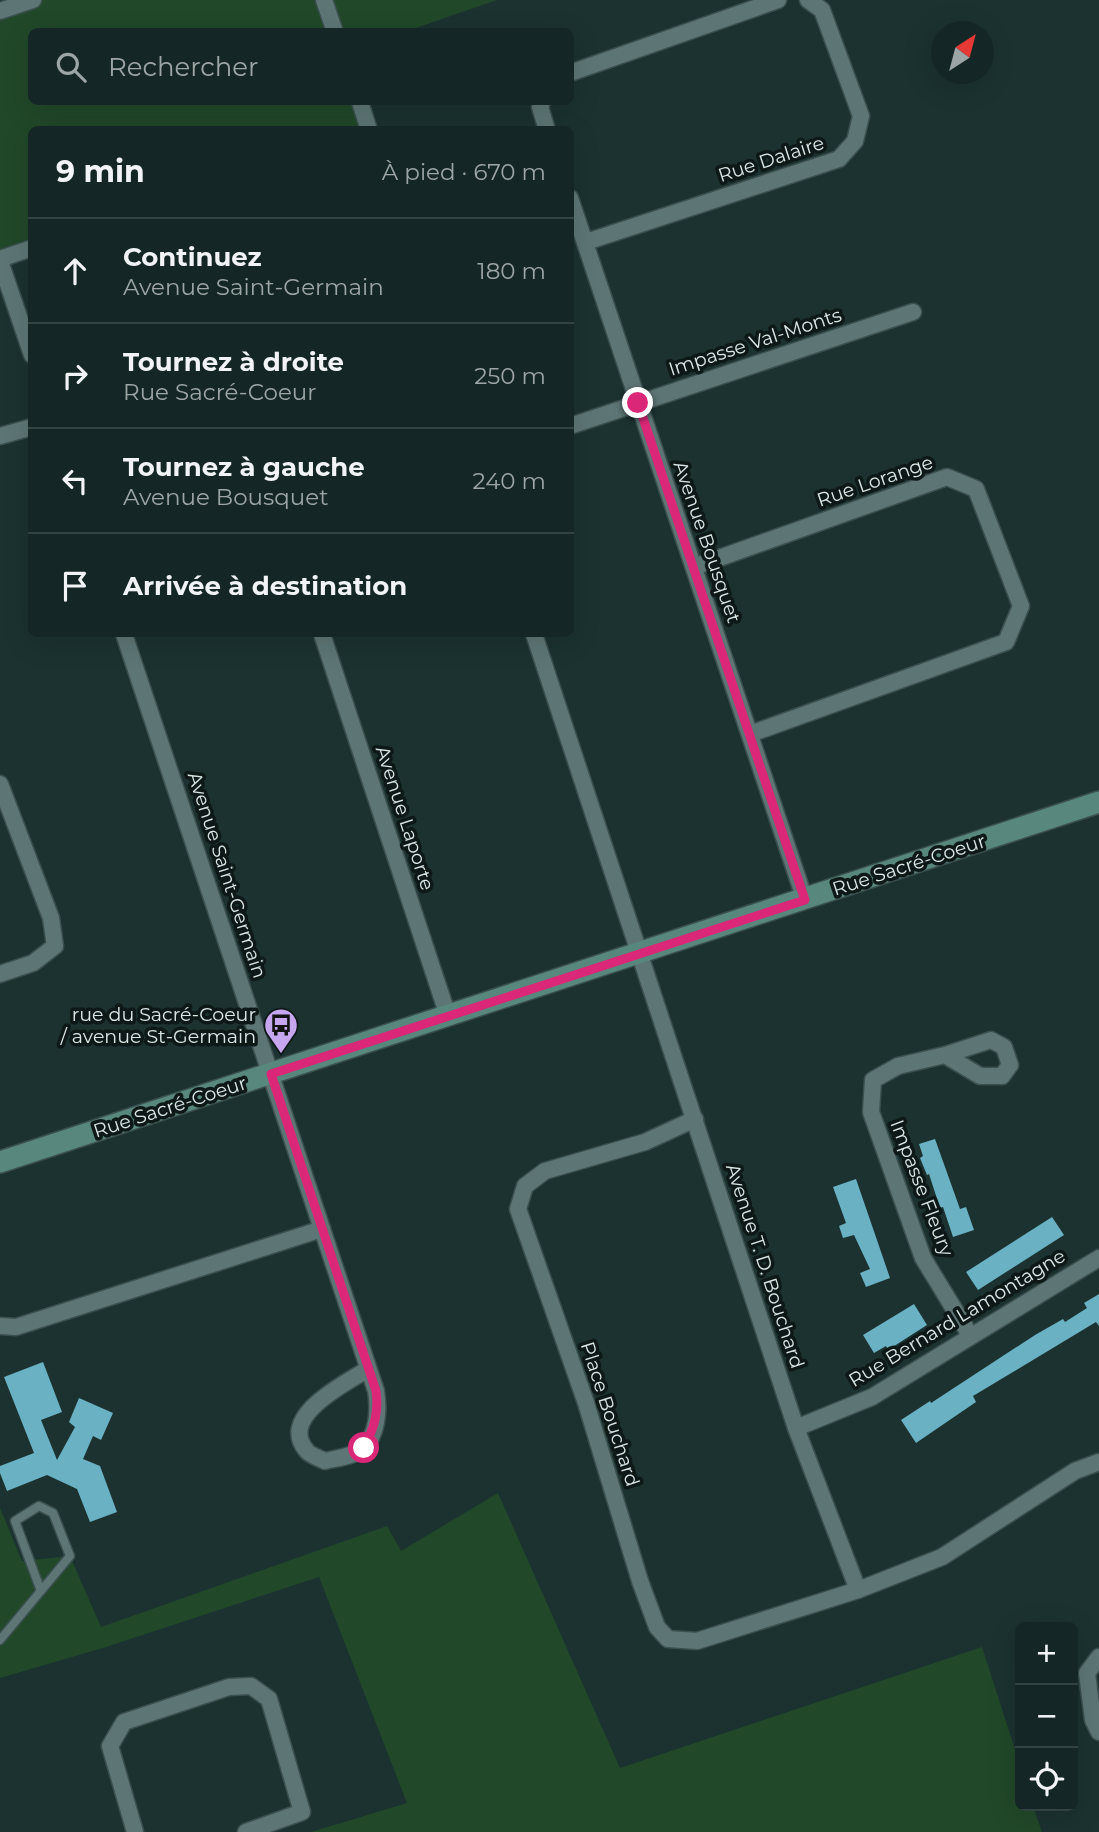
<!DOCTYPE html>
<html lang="fr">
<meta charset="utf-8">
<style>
body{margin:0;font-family:Montserrat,sans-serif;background:#213232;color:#f1f3f6}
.controls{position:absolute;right:21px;bottom:21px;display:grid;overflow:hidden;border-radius:10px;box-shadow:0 7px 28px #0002}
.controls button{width:63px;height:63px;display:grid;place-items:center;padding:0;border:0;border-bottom:2px solid #334342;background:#142625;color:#f1f3f6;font:35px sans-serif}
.compass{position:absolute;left:931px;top:21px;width:63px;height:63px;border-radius:50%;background:#142625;box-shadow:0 7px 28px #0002;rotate:36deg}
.stop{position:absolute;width:21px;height:21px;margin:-16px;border:5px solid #db2777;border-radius:50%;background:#fff}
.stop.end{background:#db2777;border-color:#fff;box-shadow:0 2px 7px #0008}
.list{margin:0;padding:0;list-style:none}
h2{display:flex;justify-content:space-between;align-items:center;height:91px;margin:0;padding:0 28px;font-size:30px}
h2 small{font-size:23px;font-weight:400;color:#9da5a7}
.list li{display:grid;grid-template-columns:46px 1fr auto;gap:21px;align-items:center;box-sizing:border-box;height:105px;padding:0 28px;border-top:2px solid #334342}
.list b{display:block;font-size:26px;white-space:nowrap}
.list p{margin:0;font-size:23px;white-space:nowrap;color:#9da5a7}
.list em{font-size:23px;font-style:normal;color:#9da5a7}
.icon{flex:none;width:38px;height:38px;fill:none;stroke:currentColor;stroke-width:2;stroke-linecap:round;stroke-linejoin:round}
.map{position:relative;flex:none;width:1099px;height:1832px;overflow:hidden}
.search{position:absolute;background:#142625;box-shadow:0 7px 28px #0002;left:28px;top:28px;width:546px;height:77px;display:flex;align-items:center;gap:18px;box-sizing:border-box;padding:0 24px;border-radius:10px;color:#9da5a7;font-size:26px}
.panel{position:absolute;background:#142625;box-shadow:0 7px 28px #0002;left:28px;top:126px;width:546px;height:511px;border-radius:10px}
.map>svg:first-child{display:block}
.green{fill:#214829}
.building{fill:#69b1c3}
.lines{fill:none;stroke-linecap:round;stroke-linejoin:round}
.lane-casing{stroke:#3b4f4f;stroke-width:11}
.street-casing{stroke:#3b4f4f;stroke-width:19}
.secondary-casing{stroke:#3b4f4f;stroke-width:24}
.lane{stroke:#5d7675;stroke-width:8}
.street{stroke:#5d7675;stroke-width:16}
.secondary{stroke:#57877d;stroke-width:21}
.route{stroke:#db2777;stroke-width:9}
.labels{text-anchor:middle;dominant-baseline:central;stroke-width:7;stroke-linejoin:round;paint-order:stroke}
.street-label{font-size:19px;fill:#dae7e7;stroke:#0e1817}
.poi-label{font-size:19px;fill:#dae7e7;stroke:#0e1817;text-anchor:end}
</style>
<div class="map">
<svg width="1099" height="1832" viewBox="0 0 1099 1832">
<rect width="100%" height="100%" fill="#1b3231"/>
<!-- green -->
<g class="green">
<polygon points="33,0 497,0 407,31 32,32 32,102 360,102 370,129 32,130 31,248 0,259 0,11"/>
<polygon points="498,1493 620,1768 982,1647 1020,1765 1020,1806 1033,1806 1042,1832 311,1832 407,1803 319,1577 103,1648 0,1678 0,1508 22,1561 70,1556 101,1627 387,1526 401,1551"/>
</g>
<!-- building -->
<g class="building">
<polygon points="935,1139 960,1209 966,1207 974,1230 953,1237 943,1207 940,1208 929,1174 927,1175 920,1158 923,1156 919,1144"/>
<polygon points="856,1179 890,1278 866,1287 860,1273 870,1269 854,1235 843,1238 839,1226 846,1223 833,1187"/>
<polygon points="1052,1217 1064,1235 978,1290 966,1272"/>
<polygon points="1099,1294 1099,1326 1096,1322 973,1396 976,1402 916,1443 901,1420 930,1401 931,1403 1035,1335 1063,1319 1065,1322 1087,1308 1084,1303"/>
<polygon points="914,1304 927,1325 888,1350 886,1346 874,1353 863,1335"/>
<polygon points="43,1362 62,1412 41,1420 57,1460 75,1427 69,1422 79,1398 113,1413 101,1440 93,1436 83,1459 100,1466 117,1512 90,1522 77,1489 47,1475 7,1491 0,1473 0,1466 34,1453 4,1377"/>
</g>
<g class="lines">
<!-- lane casing -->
<g class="lane-casing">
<polyline id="lane" points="0,1640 70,1556 53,1513 39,1506 15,1521 41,1591"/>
</g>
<!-- street casing -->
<g class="street-casing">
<g id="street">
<polyline points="324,0 335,32"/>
<polyline points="0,11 33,0"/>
<polyline points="570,73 778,0"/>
<polyline points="360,102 369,130"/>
<polyline points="542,102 540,107 547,130"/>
<polyline points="570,198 805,900"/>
<polyline points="586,242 839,159 855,141 861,116 822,10 808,0"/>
<polyline points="0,259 32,248"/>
<polyline points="0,261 32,355"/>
<polyline points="570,426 913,312"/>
<polyline points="0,436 32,427"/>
<polyline points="694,567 947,477 976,489 1021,606 1006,642 750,734"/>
<path d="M 124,634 L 376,1391 C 379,1409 378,1436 362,1449 C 352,1457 337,1458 325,1461 C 319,1458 309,1455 306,1450 C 278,1416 346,1383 368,1369"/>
<polyline points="322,634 448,1016"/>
<polyline points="534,634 796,1428 858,1590"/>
<polyline points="0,784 51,918 55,946 33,963 0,974"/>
<polyline points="945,1055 991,1040 1004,1047 1010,1065 1002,1076 980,1076 945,1055 898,1066 873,1080 871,1112 923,1258 970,1335"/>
<polyline points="695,1119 645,1142 545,1171 525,1186 518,1209 586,1403 640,1581 657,1627 668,1639 697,1641 858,1590 942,1557 1075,1471 1099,1462"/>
<polyline points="0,1326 16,1327 322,1229"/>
<polyline points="796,1428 872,1397 1099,1258"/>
<polyline points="1099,1657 1087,1673 1093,1720 1099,1732"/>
<polyline points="135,1832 110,1746 124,1722 229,1687 251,1686 269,1699 302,1812 246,1832"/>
</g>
</g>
<!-- secondary casing -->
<g class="secondary-casing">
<polyline id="secondary" points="0,1162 1099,802"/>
</g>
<!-- lane -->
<use href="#lane" class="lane"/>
<!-- street -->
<use href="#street" class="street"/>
<!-- secondary -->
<use href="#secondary" class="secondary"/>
</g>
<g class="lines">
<!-- route -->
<path class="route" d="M 364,1448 C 374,1428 379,1413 376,1391 L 271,1074 L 805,900 L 638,403"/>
</g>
<!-- icons -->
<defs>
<g id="bus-pin" transform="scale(1.75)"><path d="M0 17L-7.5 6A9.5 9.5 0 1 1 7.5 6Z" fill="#c7a6f0" stroke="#0e1817"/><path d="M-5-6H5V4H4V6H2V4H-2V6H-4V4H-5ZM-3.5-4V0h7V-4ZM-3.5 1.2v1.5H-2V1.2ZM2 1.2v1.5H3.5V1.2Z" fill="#111"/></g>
</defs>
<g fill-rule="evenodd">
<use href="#bus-pin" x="281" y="1025"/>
</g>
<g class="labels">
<!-- street labels -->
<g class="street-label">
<text transform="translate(771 159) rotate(-18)">Rue Dalaire</text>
<text transform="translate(755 342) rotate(-18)">Impasse Val-Monts</text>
<text transform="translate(875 481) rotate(-19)">Rue Lorange</text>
<text transform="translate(707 542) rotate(71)">Avenue Bousquet</text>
<text transform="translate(405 818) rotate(72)">Avenue Laporte</text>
<text transform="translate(909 865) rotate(-18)">Rue Sacré-Coeur</text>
<text transform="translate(227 875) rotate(72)">Avenue Saint-Germain</text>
<text transform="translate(170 1107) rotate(-18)">Rue Sacré-Coeur</text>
<text transform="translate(922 1188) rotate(69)">Impasse Fleury</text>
<text transform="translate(765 1266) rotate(72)">Avenue T. D. Bouchard</text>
<text transform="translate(957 1318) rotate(-31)">Rue Bernard Lamontagne</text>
<text transform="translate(610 1414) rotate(72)">Place Bouchard</text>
</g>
<!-- poi labels -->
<g class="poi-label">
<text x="256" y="1014">rue du Sacré-Coeur<tspan x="256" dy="22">/ avenue St-Germain</tspan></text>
</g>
</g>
</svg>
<div class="controls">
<button>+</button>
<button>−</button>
<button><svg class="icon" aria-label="locate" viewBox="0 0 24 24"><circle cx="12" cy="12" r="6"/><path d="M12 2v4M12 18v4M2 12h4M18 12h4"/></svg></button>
</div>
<svg class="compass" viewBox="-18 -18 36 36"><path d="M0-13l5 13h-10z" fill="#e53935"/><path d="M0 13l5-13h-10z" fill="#9da5a7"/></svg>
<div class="stop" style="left:364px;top:1448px"></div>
<div class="stop end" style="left:638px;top:403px"></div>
<div class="search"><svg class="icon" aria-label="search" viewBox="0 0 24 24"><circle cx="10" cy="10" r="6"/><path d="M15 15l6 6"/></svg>Rechercher</div>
<section class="panel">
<h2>9 min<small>À pied · 670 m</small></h2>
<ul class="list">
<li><svg class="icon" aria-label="ahead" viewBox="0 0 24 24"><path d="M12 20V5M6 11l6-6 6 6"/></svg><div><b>Continuez</b><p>Avenue Saint-Germain</p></div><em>180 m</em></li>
<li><svg class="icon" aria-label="right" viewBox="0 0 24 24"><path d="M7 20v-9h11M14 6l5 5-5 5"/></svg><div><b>Tournez à droite</b><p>Rue Sacré-Coeur</p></div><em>250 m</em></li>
<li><svg class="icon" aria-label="left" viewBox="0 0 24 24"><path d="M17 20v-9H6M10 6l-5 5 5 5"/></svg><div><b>Tournez à gauche</b><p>Avenue Bousquet</p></div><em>240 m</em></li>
<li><svg class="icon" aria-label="arrive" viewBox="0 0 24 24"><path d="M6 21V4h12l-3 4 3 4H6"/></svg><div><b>Arrivée à destination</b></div></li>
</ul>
</section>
</div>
